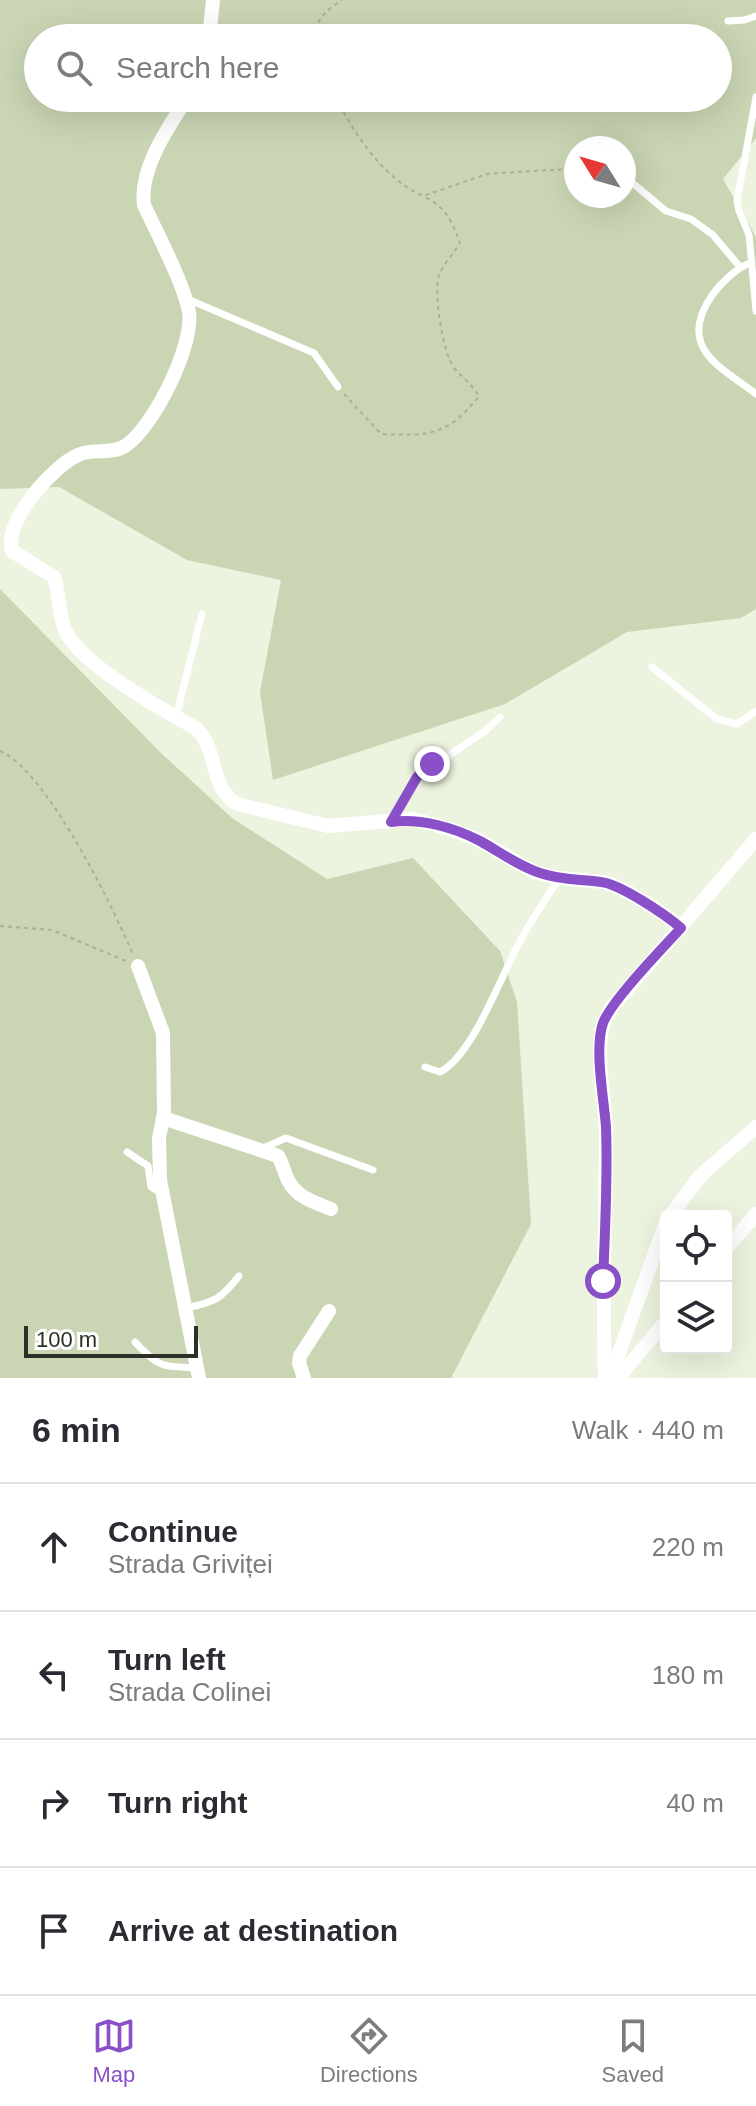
<!DOCTYPE html>
<meta charset="utf-8">
<style>
body{margin:0;font-family:Helvetica,sans-serif;background:#f2f2f3;color:#2b2b33}
.controls{position:absolute;right:24px;bottom:24px;display:grid;overflow:hidden;border-radius:8px;box-shadow:0 8px 32px #0002}
.controls button{width:72px;height:72px;display:grid;place-items:center;padding:0;border:0;border-bottom:2px solid #e1e1e2;background:#fff;color:#2b2b33;font:40px sans-serif}
.compass{position:absolute;left:564px;top:136px;width:72px;height:72px;border-radius:50%;background:#fff;box-shadow:0 8px 32px #0002;rotate:307deg}
.scale{position:absolute;left:24px;bottom:20px;width:174px;box-sizing:border-box;padding-left:8px;border:4px solid #2d3028;border-top:0;font-size:22px;line-height:28px;white-space:nowrap;color:#2d3028;-webkit-text-stroke:6px #fff;paint-order:stroke}
.stop{position:absolute;width:24px;height:24px;margin:-18px;border:6px solid #8950c8;border-radius:50%;background:#fff}
.stop.end{background:#8950c8;border-color:#fff;box-shadow:0 2px 8px #0008}
.list{margin:0;padding:0;list-style:none}
h2{display:flex;justify-content:space-between;align-items:center;height:104px;margin:0;padding:0 32px;font-size:34px}
h2 small{font-size:26px;font-weight:400;color:#7c7c81}
.list li{display:grid;grid-template-columns:52px 1fr auto;gap:24px;align-items:center;box-sizing:border-box;height:128px;padding:0 32px;border-top:2px solid #e1e1e2}
.list b{display:block;font-size:30px;white-space:nowrap}
.list p{margin:0;font-size:26px;white-space:nowrap;color:#7c7c81}
.list em{font-size:26px;font-style:normal;color:#7c7c81}
.icon{flex:none;width:44px;height:44px;fill:none;stroke:currentColor;stroke-width:2;stroke-linecap:round;stroke-linejoin:round}
.map{position:relative;flex:none;width:756px;height:1378px;overflow:hidden}
.search{position:absolute;background:#fff;box-shadow:0 8px 32px #0002;left:24px;right:24px;top:24px;height:88px;display:flex;align-items:center;gap:20px;box-sizing:border-box;padding:0 28px;border-radius:44px;color:#7c7c81;font-size:30px}
.sheet{height:616px;background:#fff}
nav{display:flex;justify-content:space-around;align-items:center;box-sizing:border-box;height:112px;border-top:2px solid #e1e1e2;background:#fff;font-size:22px;color:#7c7c81}
nav a{display:grid;justify-items:center;gap:4px}
nav .on{color:#8950c8}
.map>svg:first-child{display:block}
.green{fill:#c9d5b3;fill-rule:evenodd}
.lines{fill:none;stroke-linecap:round;stroke-linejoin:round}
.path{stroke:#a9af9f;stroke-width:2;stroke-dasharray:4 4;stroke-linecap:butt}
.service{stroke:#fff;stroke-width:7}
.minor{stroke:#fff;stroke-width:14}
.route{stroke:#8950c8;stroke-width:10}
</style>
<div class="map">
<svg width="756" height="1378" viewBox="0 0 756 1378">
<rect width="100%" height="100%" fill="#ecf4df"/>
<!-- green -->
<g class="green">
<path d="M 0,0 L 756,0 L 756,138 L 723,179 L 756,237 L 756,609 L 741,618 L 627,632 L 505,704 L 273,780 L 260,692 L 281,580 L 187,560 L 59,487 L 0,489 ZM 38,38 L 718,38 L 718,98 L 38,98 ZM 576,148 L 624,148 L 624,196 L 576,196 Z"/>
<polygon points="0,589 161,753 232,818 327,879 413,858 500,951 517,1002 531,1224 451,1378 0,1378"/>
</g>
<g class="lines">
<!-- path -->
<g class="path">
<path d="M 315,38 C 314,20 328,9 342,0"/>
<path d="M 336,98 C 355,135 384,179 423,196 L 487,174 L 568,169 L 576,165"/>
<path d="M 344,394 L 381,434 C 429,436 448,436 479,396 C 472,385 463,378 454,368 C 443,353 433,293 439,275 C 443,265 454,253 460,243 C 452,221 445,206 423,196"/>
<path d="M 0,751 C 47,771 113,907 133,955"/>
<polyline points="0,926 52,930 126,961"/>
</g>
<!-- service -->
<g class="service">
<polyline points="728,21 744,20 756,16"/>
<polyline points="756,97 737,201 739,211 749,235 756,311"/>
<polyline points="624,176 666,211 691,219 713,235 740,267"/>
<path d="M 750,263 C 725,273 690,313 701,343 C 709,365 739,380 756,394"/>
<polyline points="185,298 314,353 338,387"/>
<polyline points="652,667 717,719 737,724 756,711"/>
<polyline points="176,717 202,614"/>
<polyline points="392,820 417,777 485,731 500,717"/>
<path d="M 425,1067 L 440,1072 C 472,1056 500,979 517,947 C 529,923 544,901 559,879"/>
<polyline points="261,1149 286,1138 373,1170"/>
<polyline points="127,1152 148,1166 151,1187 161,1193"/>
<path d="M 186,1308 C 215,1302 221,1299 239,1276"/>
<path d="M 135,1342 C 160,1369 162,1366 197,1368"/>
</g>
<!-- minor -->
<g class="minor">
<polyline points="209,38 213,0"/>
<path d="M 187,98 C 168,128 139,169 144,205 C 157,233 184,284 189,312 C 194,346 153,428 125,446 C 111,455 92,448 78,455 C 53,466 3,522 12,551 L 54,577 C 60,595 58,615 66,632 C 81,664 164,711 196,728 C 220,752 207,784 237,804 L 328,826 L 412,819 C 433,824 456,830 476,839 C 497,848 514,863 535,872 C 558,880 579,879 602,882 C 620,884 667,915 681,928"/>
<polyline points="138,966 163,1033 164,1113 159,1138 160,1180 199,1378"/>
<path d="M 163,1118 L 278,1156 C 283,1164 284,1172 288,1180 C 297,1198 314,1202 331,1209"/>
<polyline points="670,1216 700,1176 756,1127"/>
<polyline points="726,1249 756,1214"/>
<polyline points="304,1378 299,1363 300,1356 329,1311"/>
<path d="M 605,1378 C 602,1296 606,1214 606,1132 C 605,1098 596,1062 602,1028 C 604,1020 609,1013 613,1006 L 756,839"/>
<polyline points="610,1378 666,1222"/>
<polyline points="618,1378 666,1321"/>
</g>
</g>
<g class="lines">
<!-- route -->
<path class="route" d="M 432,764 L 417,777 L 391,822 C 420,818 453,827 480,841 C 500,852 518,866 540,873 C 560,880 580,879 601,882 C 620,884 666,915 681,928 C 662,949 612,1000 603,1023 C 594,1049 604,1099 606,1127 C 608,1178 605,1230 603,1281"/>
</g>
</svg>
<div class="controls">
<button><svg class="icon" aria-label="locate" viewBox="0 0 24 24"><circle cx="12" cy="12" r="6"/><path d="M12 2v4M12 18v4M2 12h4M18 12h4"/></svg></button>
<button><svg class="icon" aria-label="layers" viewBox="0 0 24 24"><path d="M12 4l9 5-9 5-9-5zM3 14l9 5 9-5"/></svg></button>
</div>
<svg class="compass" viewBox="-18 -18 36 36"><path d="M0-13l5 13h-10z" fill="#e53935"/><path d="M0 13l5-13h-10z" fill="#7c7c81"/></svg>
<div class="scale">100 m</div>
<div class="stop" style="left:603px;top:1281px"></div>
<div class="stop end" style="left:432px;top:764px"></div>
<div class="search"><svg class="icon" aria-label="search" viewBox="0 0 24 24"><circle cx="10" cy="10" r="6"/><path d="M15 15l6 6"/></svg>Search here</div>
</div>
<section class="sheet">
<h2>6 min<small>Walk · 440 m</small></h2>
<ul class="list">
<li><svg class="icon" aria-label="ahead" viewBox="0 0 24 24"><path d="M12 20V5M6 11l6-6 6 6"/></svg><div><b>Continue</b><p>Strada Griviței</p></div><em>220 m</em></li>
<li><svg class="icon" aria-label="left" viewBox="0 0 24 24"><path d="M17 20v-9H6M10 6l-5 5 5 5"/></svg><div><b>Turn left</b><p>Strada Colinei</p></div><em>180 m</em></li>
<li><svg class="icon" aria-label="right" viewBox="0 0 24 24"><path d="M7 20v-9h11M14 6l5 5-5 5"/></svg><div><b>Turn right</b></div><em>40 m</em></li>
<li><svg class="icon" aria-label="arrive" viewBox="0 0 24 24"><path d="M6 21V4h12l-3 4 3 4H6"/></svg><div><b>Arrive at destination</b></div></li>
</ul>
</section>
<nav>
<a class="on"><svg class="icon" aria-label="map" viewBox="0 0 24 24"><path d="M3 6l6-2 6 2 6-2v14l-6 2-6-2-6 2zM9 4v14M15 6v14"/></svg>Map</a>
<a><svg class="icon" aria-label="directions" viewBox="0 0 24 24"><path d="M12 3l9 9-9 9-9-9zM9 14v-3h6M13 9l2 2-2 2"/></svg>Directions</a>
<a><svg class="icon" aria-label="saved" viewBox="0 0 24 24"><path d="M7 4h10v16l-5-4-5 4z"/></svg>Saved</a>
</nav>
